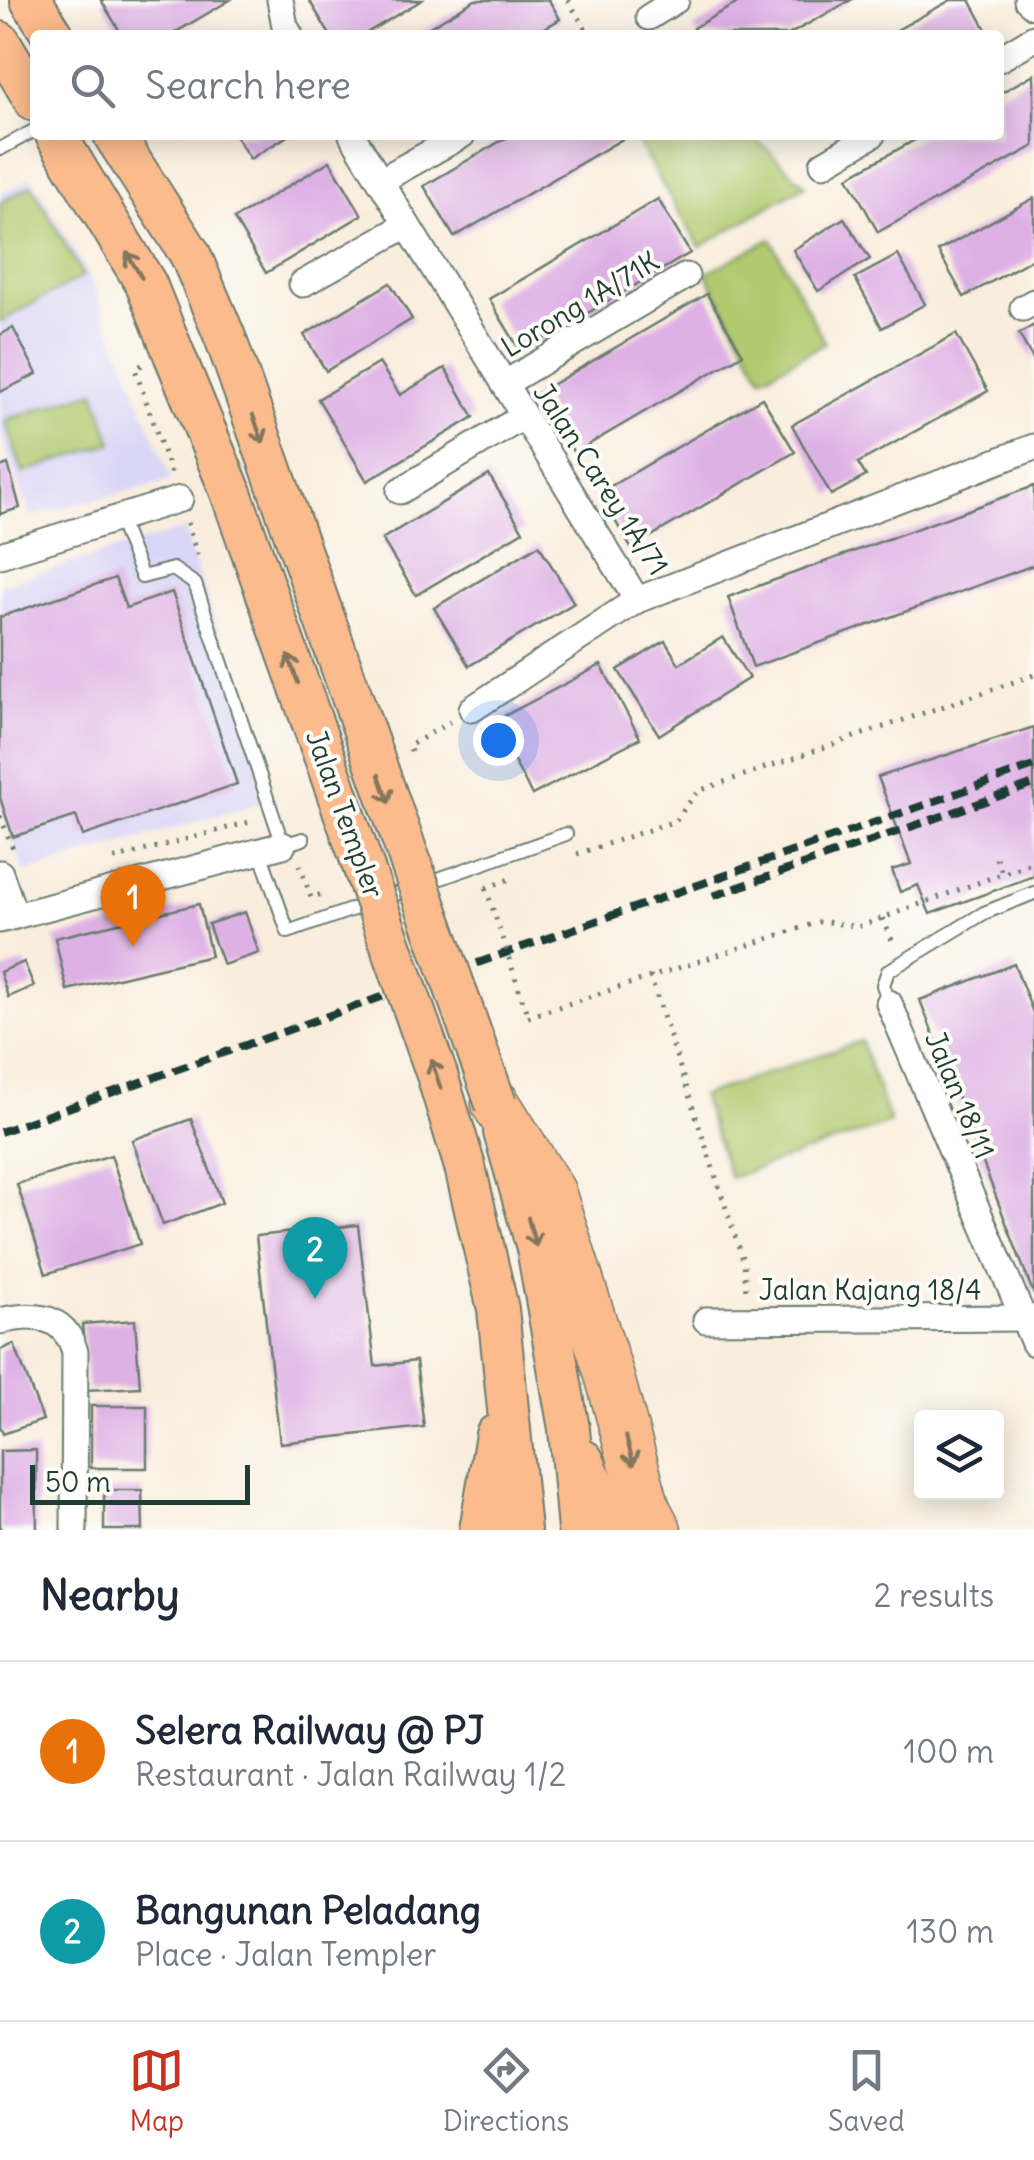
<!DOCTYPE html>
<meta charset="utf-8">
<style>
body{margin:0;font-family:Delius,sans-serif;background:#f6f6f7;color:#1f2937}
.controls{position:absolute;right:30px;bottom:30px;display:grid;overflow:hidden;border-radius:10px;box-shadow:0 5px 25px #0003}
.controls button{width:90px;height:90px;display:grid;place-items:center;padding:0;border:0;border-bottom:2px solid #e0e1e3;background:#fff;color:#1f2937;font:50px sans-serif}
.scale{position:absolute;left:30px;bottom:25px;width:220px;box-sizing:border-box;padding-left:10px;border:5px solid #1f3d34;border-top:0;font-size:28px;line-height:35px;white-space:nowrap;color:#1f3d34;-webkit-text-stroke:8px #fdfcf7;paint-order:stroke}
.you{position:absolute;left:498px;top:740px;width:35px;height:35px;margin:-25px;border:8px solid #fff;border-radius:50%;background:#1a73e8;box-shadow:0 0 0 15px #1a73e833}
.badge{display:grid;place-items:center;width:65px;height:65px;border-radius:50%;background:#c8321e;color:#fff;font-size:32px;font-weight:700}
.pin{position:absolute;translate:-50% -82px;filter:drop-shadow(0 2px 5px #0008)}
.pin::after{content:'';position:absolute;top:52px;width:35px;height:30px;background:inherit;clip-path:polygon(0 0,100% 0,50% 100%)}
.list{margin:0;padding:0;list-style:none}
h2{display:flex;justify-content:space-between;align-items:center;height:130px;margin:0;padding:0 40px;font-size:42px}
h2 small{font-size:32px;font-weight:400;color:#747a83}
.list li{display:grid;grid-template-columns:65px 1fr auto;gap:30px;align-items:center;box-sizing:border-box;height:180px;padding:0 40px;border-top:2px solid #e0e1e3}
.list b{display:block;font-size:38px;white-space:nowrap}
.list p{margin:0;font-size:32px;white-space:nowrap;color:#747a83}
.list em{font-size:32px;font-style:normal;color:#747a83}
.icon{flex:none;width:55px;height:55px;fill:none;stroke:currentColor;stroke-width:2;stroke-linecap:round;stroke-linejoin:round}
.map{position:relative;flex:none;width:1034px;height:1530px;overflow:hidden}
.search{position:absolute;background:#fff;box-shadow:0 5px 25px #0003;left:30px;right:30px;top:30px;height:110px;display:flex;align-items:center;gap:25px;box-sizing:border-box;padding:0 35px;border-radius:10px;color:#747a83;font-size:38px}
.sheet{height:490px;background:#fff}
nav{display:flex;justify-content:space-around;align-items:center;box-sizing:border-box;height:140px;border-top:2px solid #e0e1e3;background:#fff;font-size:28px;color:#747a83}
nav a{display:grid;justify-items:center;gap:5px}
nav .on{color:#c8321e}
.map>svg:first-child{display:block}
.built{fill:#dad6f7}
.green{fill:#b1ca6f;stroke:#688452;stroke-width:2.5}
.building{fill:#deb1e5}
.lines{fill:none;stroke-linecap:round;stroke-linejoin:round}
.service-casing{stroke:#6b7b70;stroke-width:16}
.minor-casing{stroke:#6b7b70;stroke-width:29}
.primary-casing{stroke:#6b7b70;stroke-width:44}
.motorway-casing{stroke:#6b7b70;stroke-width:51}
.path{stroke:#6b7b70;stroke-width:5;stroke-dasharray:2.5 8;stroke-linecap:butt}
.service{stroke:#fff;stroke-width:12}
.minor{stroke:#fff;stroke-width:25}
.primary{stroke:#fbbb8c;stroke-width:40}
.motorway{stroke:#fbbb8c;stroke-width:48}
.rail{stroke:#1f3d34;stroke-width:8;stroke-dasharray:15 8;stroke-linecap:butt}
.primary-bridge-casing{stroke:#6b7b70;stroke-width:44;stroke-linecap:butt}
.path-bridge{stroke:#6b7b70;stroke-width:5;stroke-dasharray:2.5 8;stroke-linecap:butt}
.primary-bridge{stroke:#fbbb8c;stroke-width:40}
.oneway{stroke:#82765c}
.labels{text-anchor:middle;dominant-baseline:central;stroke-width:8;stroke-linejoin:round;paint-order:stroke}
.street-label{font-size:28px;fill:#1f3d34;stroke:#fdfcf7}
</style>
<div class="map">
<svg width="1034" height="1530" viewBox="0 0 1034 1530">
<rect width="100%" height="100%" fill="#fdfcf7"/>
<filter id="ink" filterUnits="userSpaceOnUse"><feTurbulence type="fractalNoise" baseFrequency=".01" numOctaves="2"/><feDisplacementMap in="SourceGraphic" scale="20" xChannelSelector="R" yChannelSelector="G"/><feConvolveMatrix kernelMatrix="1 2 1 2 8 2 1 2 1" color-interpolation-filters="sRGB"/></filter>
<filter id="wash" filterUnits="userSpaceOnUse"><feTurbulence type="fractalNoise" baseFrequency=".0048" numOctaves="4" result="noise"/><feDisplacementMap in="SourceGraphic" scale="40" xChannelSelector="R" yChannelSelector="G"/><feGaussianBlur stdDeviation="2.25" result="paint"/><feColorMatrix in="noise" values="0 0 0 0 0 0 0 0 0 0 0 0 0 0 0 0 0 1.4 0 .05"/><feComposite in="paint" operator="in"/></filter>
<g filter="url(#wash)">
<rect width="100%" height="100%" fill="#f9eede"/>
<!-- built -->
<g class="built">
<polygon points="31,177 90,278 172,480 30,516 0,432 0,194"/>
<polygon points="184,529 272,799 25,873 0,808 0,585"/>
</g>
<!-- green -->
<g class="green">
<polygon points="633,135 752,135 805,185 700,247"/>
<polygon points="32,185 83,276 0,322 0,203"/>
<polygon points="771,239 825,343 762,377 706,273"/>
<polygon points="95,391 112,443 23,473 5,420"/>
<polygon points="861,1041 890,1123 730,1178 701,1096"/>
</g>
<g id="blocks">
<!-- building -->
<g class="building">
<polygon points="101,0 230,0 171,35 122,35"/>
<polygon points="309,0 422,0 363,35 330,35"/>
<polygon points="475,0 549,0 560,19 533,35 416,35"/>
<polygon points="743,0 851,0 788,35 697,35 693,28"/>
<polygon points="951,0 970,0 989,35 888,35"/>
<polygon points="1034,74 1034,146 878,232 848,177 924,135 999,135 999,94"/>
<polygon points="235,135 289,135 250,159"/>
<polygon points="511,135 622,135 624,138 454,237 424,186"/>
<polygon points="330,161 362,215 266,273 234,219"/>
<polygon points="1034,198 1034,258 964,297 938,251"/>
<polygon points="658,199 690,253 521,352 489,299"/>
<polygon points="844,218 870,259 818,291 793,250"/>
<polygon points="898,255 925,304 882,328 855,278"/>
<polygon points="390,283 412,319 326,371 304,335"/>
<polygon points="707,294 743,354 574,453 538,393"/>
<polygon points="1034,325 1034,361 1019,334"/>
<polygon points="13,328 37,374 0,392 0,335"/>
<polygon points="956,334 988,391 858,463 866,476 831,495 792,425"/>
<polygon points="379,363 400,395 445,368 474,417 367,481 318,399"/>
<polygon points="762,398 795,452 631,548 599,493"/>
<polygon points="8,464 20,508 0,514 0,467"/>
<polygon points="489,475 523,531 416,595 382,539"/>
<polygon points="1034,486 1034,565 753,667 728,597"/>
<polygon points="539,545 574,603 469,666 434,608"/>
<polygon points="115,578 126,608 172,592 237,784 83,836 76,816 13,837 0,798 0,617"/>
<polygon points="723,637 749,678 659,735 618,670 665,641 679,664"/>
<polygon points="601,665 640,738 532,795 493,722"/>
<polygon points="1034,727 1034,876 930,914 918,885 900,892 892,870 911,864 878,777"/>
<polygon points="199,904 211,956 67,990 55,938"/>
<polygon points="245,912 259,953 223,965 208,924"/>
<polygon points="24,962 34,986 8,997 0,972"/>
<polygon points="1014,964 1034,1015 1034,1295 920,1000"/>
<polygon points="191,1119 222,1203 163,1225 132,1140"/>
<polygon points="111,1155 140,1244 46,1274 17,1184"/>
<polygon points="358,1225 375,1366 416,1361 424,1427 280,1443 256,1236"/>
<polygon points="135,1320 140,1387 88,1390 82,1324"/>
<polygon points="14,1344 43,1420 3,1434 0,1426 0,1350"/>
<rect x="91" y="1406" width="56" height="62"/>
<polygon points="36,1450 37,1530 0,1530 0,1451"/>
<polygon points="104,1490 142,1490 143,1530 104,1530"/>
</g>
</g>
</g>
<g filter="url(#ink)">
<use href="#blocks" fill-opacity="0" stroke="#6b7b70" stroke-width="2.5"/>
<g class="lines">
<!-- service casing -->
<g class="service-casing">
<g id="service">
<polyline points="0,149 35,130"/>
<polyline points="119,520 142,577 173,569 195,584 283,845 303,839"/>
<polyline points="260,852 288,932 566,834"/>
<polyline points="889,1003 883,985 888,971 984,913 1034,893"/>
</g>
</g>
<!-- minor casing -->
<g class="minor-casing">
<g id="minor">
<polyline points="280,0 285,26 290,35"/>
<polyline points="1027,0 1034,6"/>
<polyline points="649,17 676,0"/>
<polyline points="999,59 1034,38"/>
<polyline points="352,135 637,600 1034,447"/>
<polyline points="823,164 872,135"/>
<polyline points="380,181 462,135"/>
<polyline points="302,284 407,225"/>
<polyline points="1023,308 1034,302"/>
<polyline points="504,384 686,276"/>
<polyline points="400,491 524,416"/>
<polyline points="0,555 180,499"/>
<polyline points="472,709 637,600"/>
<polyline points="0,873 15,916"/>
<polyline points="0,920 283,845"/>
<polyline points="889,1003 1034,1343"/>
<polyline points="706,1320 1034,1318"/>
<path d="M 0,1321 C 34,1313 65,1314 75,1352 L 74,1530"/>
</g>
</g>
<!-- primary casing -->
<g class="primary-casing">
<g id="primary">
<polyline points="31,0 53,35"/>
<polyline points="0,42 35,101"/>
<polyline points="56,135 146,284 174,354"/>
<polyline points="114,135 190,254 225,337 352,697"/>
<polyline points="504,1132 537,1248 569,1429 578,1530"/>
<polyline points="465,1167 498,1309 520,1530"/>
<polyline points="583,1460 601,1499 610,1530"/>
<polyline points="480,1530 496,1435"/>
</g>
</g>
<!-- motorway casing -->
<g class="motorway-casing">
<polyline id="motorway" points="496,1104 551,1192 608,1371 646,1509 657,1530"/>
</g>
<!-- path -->
<g class="path">
<polyline points="568,0 589,35"/>
<polyline points="142,365 135,369 171,474"/>
<polyline points="187,523 199,560"/>
<polyline points="411,752 409,746 450,722"/>
<polyline points="0,816 14,851"/>
<polyline points="577,854 675,821 698,791 1034,675"/>
<polyline points="996,858 1002,873"/>
<polyline points="114,859 253,821"/>
<polyline points="300,865 311,898 322,894"/>
<polyline points="486,888 512,878"/>
<polyline points="883,918 893,943"/>
<polyline points="650,976 744,1263 746,1293"/>
<polyline points="528,1017 822,921 858,927 1034,862"/>
</g>
<!-- service -->
<use href="#service" class="service"/>
<!-- minor -->
<use href="#minor" class="minor"/>
<!-- primary -->
<use href="#primary" class="primary"/>
<!-- motorway -->
<use href="#motorway" class="motorway"/>
<!-- rail -->
<g class="rail">
<polyline points="713,896 1034,784"/>
<polyline points="0,1132 1034,766"/>
</g>
<!-- primary-bridge casing -->
<g class="primary-bridge-casing">
<g id="primary-bridge">
<polyline points="174,354 230,490 437,1075 465,1167"/>
<polyline points="352,697 496,1104"/>
</g>
</g>
<!-- path-bridge -->
<polyline class="path-bridge" points="486,888 528,1017"/>
<!-- primary-bridge -->
<use href="#primary-bridge" class="primary-bridge"/>
</g>
<!-- one-way arrows -->
<defs><path id="oneway-shaft" d="M-6 0H5M1.5-3L5.5 0L1.5 3" fill="none" stroke-width="1.6" stroke-linecap="round" stroke-linejoin="round" transform="scale(2.5)"/></defs>
<g class="oneway">
<use href="#oneway-shaft" transform="translate(134 265) rotate(-121)"/>
<use href="#oneway-shaft" transform="translate(258 429) rotate(70)"/>
<use href="#oneway-shaft" transform="translate(293 669) rotate(-110)"/>
<use href="#oneway-shaft" transform="translate(384 789) rotate(70)"/>
<use href="#oneway-shaft" transform="translate(436 1074) rotate(-108)"/>
<use href="#oneway-shaft" transform="translate(532 1232) rotate(74)"/>
<use href="#oneway-shaft" transform="translate(630 1451) rotate(75)"/>
</g>
</g>
<g class="labels">
<!-- street labels -->
<g class="street-label">
<text transform="translate(580 304) rotate(-31)">Lorong 1A/71K</text>
<text transform="translate(601 479) rotate(57)">Jalan Carey 1A/71</text>
<text transform="translate(345 814) rotate(70)">Jalan Templer</text>
<text transform="translate(960 1095) rotate(67)">Jalan 18/11</text>
<text x="870" y="1290">Jalan Kajang 18/4</text>
</g>
</g>
</svg>
<div class="controls">
<button><svg class="icon" aria-label="layers" viewBox="0 0 24 24"><path d="M12 4l9 5-9 5-9-5zM3 14l9 5 9-5"/></svg></button>
</div>
<div class="scale">50 m</div>
<div class="you"></div>
<div class="pin badge" style="left:133px;top:947px;background:#e8710a">1</div>
<div class="pin badge" style="left:315px;top:1299px;background:#0f9aa8">2</div>
<div class="search"><svg class="icon" aria-label="search" viewBox="0 0 24 24"><circle cx="10" cy="10" r="6"/><path d="M15 15l6 6"/></svg>Search here</div>
</div>
<section class="sheet">
<h2>Nearby<small>2 results</small></h2>
<ul class="list">
<li><span class="badge" style="background:#e8710a">1</span><div><b>Selera Railway @ PJ</b><p>Restaurant · Jalan Railway 1/2</p></div><em>100 m</em></li>
<li><span class="badge" style="background:#0f9aa8">2</span><div><b>Bangunan Peladang</b><p>Place · Jalan Templer</p></div><em>130 m</em></li>
</ul>
</section>
<nav>
<a class="on"><svg class="icon" aria-label="map" viewBox="0 0 24 24"><path d="M3 6l6-2 6 2 6-2v14l-6 2-6-2-6 2zM9 4v14M15 6v14"/></svg>Map</a>
<a><svg class="icon" aria-label="directions" viewBox="0 0 24 24"><path d="M12 3l9 9-9 9-9-9zM9 14v-3h6M13 9l2 2-2 2"/></svg>Directions</a>
<a><svg class="icon" aria-label="saved" viewBox="0 0 24 24"><path d="M7 4h10v16l-5-4-5 4z"/></svg>Saved</a>
</nav>
